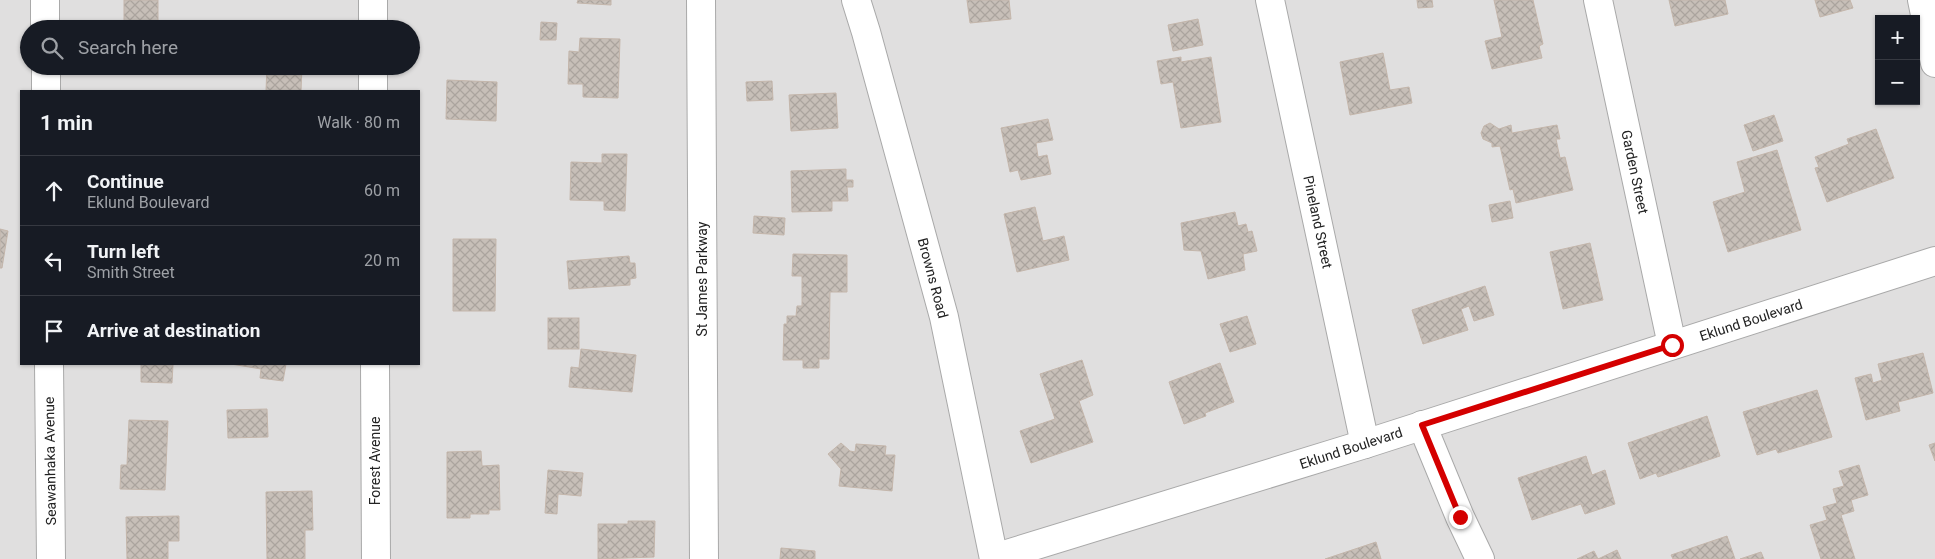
<!DOCTYPE html>
<meta charset="utf-8">
<style>
body{margin:0;font-family:Roboto,sans-serif;background:#20242c;color:#f1f3f6}
.controls{position:absolute;right:15px;top:15px;display:grid;overflow:hidden;border-radius:0px;box-shadow:0 1px 4px #0004}
.controls button{width:45px;height:45px;display:grid;place-items:center;padding:0;border:0;border-bottom:1px solid #363941;background:#171b24;color:#f1f3f6;font:25px sans-serif}
.stop{position:absolute;width:15px;height:15px;margin:-11px;border:4px solid #d40000;border-radius:50%;background:#fff}
.stop.end{background:#d40000;border-color:#fff;box-shadow:0 1px 5px #0008}
.list{margin:0;padding:0;list-style:none}
h2{display:flex;justify-content:space-between;align-items:center;height:65px;margin:0;padding:0 20px;font-size:21px}
h2 small{font-size:16px;font-weight:400;color:#9ea1a6}
.list li{display:grid;grid-template-columns:32px 1fr auto;gap:15px;align-items:center;box-sizing:border-box;height:70px;padding:0 20px;border-top:1px solid #363941}
.list b{display:block;font-size:19px;white-space:nowrap}
.list p{margin:0;font-size:16px;white-space:nowrap;color:#9ea1a6}
.list em{font-size:16px;font-style:normal;color:#9ea1a6}
.icon{flex:none;width:28px;height:28px;fill:none;stroke:currentColor;stroke-width:2;stroke-linecap:round;stroke-linejoin:round}
.map{position:relative;flex:none;width:1935px;height:559px;overflow:hidden}
.search{position:absolute;background:#171b24;box-shadow:0 1px 4px #0004;left:20px;top:20px;width:400px;height:55px;display:flex;align-items:center;gap:12px;box-sizing:border-box;padding:0 18px;border-radius:28px;color:#9ea1a6;font-size:19px}
.panel{position:absolute;background:#171b24;box-shadow:0 1px 4px #0004;left:20px;top:90px;width:400px;height:275px;border-radius:0px}
.map>svg:first-child{display:block}
.residential{fill:#e0dfdf;fill-rule:evenodd}
.building{fill:url(#building-cross-hatch);stroke:#c4b6ab}
.lines{fill:none;stroke-linecap:round;stroke-linejoin:round}
.minor-casing{stroke:#a9a9a9;stroke-width:30}
.tertiary-casing{stroke:#a9a9a9;stroke-width:30}
.minor{stroke:#fff;stroke-width:28}
.tertiary{stroke:#fff;stroke-width:28}
.route{stroke:#d40000;stroke-width:6}
.labels{text-anchor:middle;dominant-baseline:central;stroke-width:5;stroke-linejoin:round;paint-order:stroke}
.street-label{font-size:14px;fill:#222;stroke:#fff}
</style>
<div class="map">
<svg width="1935" height="559" viewBox="0 0 1935 559">
<defs>
<pattern id="building-cross-hatch" width="8" height="8" patternUnits="userSpaceOnUse" patternTransform="scale(1.25)"><rect width="8" height="8" fill="#c7bfb8"/><path d="M0 0l8 8M0 8l8-8" fill="none" stroke="#aba49e"/></pattern>
</defs>
<rect width="100%" height="100%" fill="#f2efe9"/>
<!-- residential -->
<path class="residential" d="M 0,0 L 1935,0 L 1935,559 L 0,559 ZM 1879,19 L 1916,19 L 1916,101 L 1879,101 ZM 29,29 L 411,29 L 411,66 L 29,66 ZM 21,91 L 419,91 L 419,364 L 21,364 Z"/>
<!-- building -->
<g class="building">
<rect x="124" y="0" width="34" height="27"/>
<polygon points="578,0 611,0 611,5 577,3"/>
<polygon points="967,0 1009,0 1011,19 970,23"/>
<polygon points="1417,0 1432,0 1433,7 1418,8"/>
<polygon points="1494,0 1533,0 1543,44 1539,46 1542,58 1492,69 1485,41 1502,37"/>
<polygon points="1669,0 1725,0 1728,14 1675,26"/>
<polygon points="1815,0 1850,0 1853,8 1820,17"/>
<polygon points="1198,19 1203,45 1173,51 1168,25"/>
<polygon points="541,22 557,23 556,40 540,40"/>
<polygon points="580,38 620,39 618,98 583,97 583,84 568,84 569,51 579,52"/>
<polygon points="1383,53 1390,90 1409,87 1412,103 1350,115 1340,62"/>
<polygon points="1181,57 1181,62 1211,57 1221,122 1181,128 1173,82 1161,84 1157,61"/>
<polygon points="267,66 302,66 301,91 266,91"/>
<polygon points="447,80 497,82 496,121 446,119"/>
<polygon points="772,81 773,100 747,101 746,82"/>
<polygon points="836,93 838,128 791,131 789,95"/>
<polygon points="1774,115 1783,141 1753,151 1744,125"/>
<polygon points="1048,119 1053,140 1036,143 1038,157 1047,155 1051,174 1021,180 1018,170 1010,172 1001,128"/>
<polygon points="1490,123 1499,129 1511,125 1512,133 1557,125 1560,139 1556,139 1560,158 1565,157 1573,190 1516,203 1513,189 1510,190 1500,146 1492,147 1492,143 1483,139 1481,133 1484,126"/>
<polygon points="1876,129 1894,178 1827,202 1815,168 1819,167 1815,157 1849,144 1847,139"/>
<polygon points="1777,150 1801,230 1728,252 1713,202 1745,192 1737,162"/>
<polygon points="602,154 627,154 625,211 604,210 604,201 570,200 571,162 602,163"/>
<polygon points="846,169 846,180 853,180 853,187 847,187 848,201 832,201 832,211 792,212 791,171"/>
<polygon points="1510,201 1513,218 1492,222 1489,205"/>
<polygon points="1035,207 1043,241 1064,236 1069,260 1017,272 1004,214"/>
<polygon points="1235,212 1238,226 1246,224 1248,232 1252,231 1257,251 1243,254 1245,270 1208,279 1201,251 1184,250 1181,223"/>
<polygon points="754,216 785,218 784,235 753,233"/>
<polygon points="0,229 8,231 2,268 0,268"/>
<polygon points="453,239 496,239 495,311 453,311"/>
<polygon points="1590,243 1603,300 1563,309 1550,252"/>
<polygon points="793,254 847,255 847,292 830,292 829,359 819,359 819,368 803,368 803,360 783,360 784,324 787,324 787,316 796,316 797,306 802,306 802,276 792,276"/>
<polygon points="629,256 630,263 635,263 636,278 630,279 630,285 569,289 567,261"/>
<polygon points="1485,286 1494,315 1474,321 1469,306 1461,309 1468,330 1423,344 1412,310"/>
<polygon points="1247,316 1256,344 1230,352 1220,324"/>
<rect x="548" y="318" width="31" height="31"/>
<polygon points="581,349 636,355 632,392 569,387 571,367 579,368"/>
<polygon points="1923,353 1933,393 1898,402 1900,411 1866,420 1855,378 1871,374 1873,383 1882,380 1878,364"/>
<polygon points="1082,360 1093,395 1079,401 1093,442 1031,463 1020,431 1055,419 1040,374"/>
<polygon points="1220,363 1234,402 1205,413 1206,416 1184,424 1169,382"/>
<polygon points="141,364 173,364 172,383 141,382"/>
<polygon points="231,364 286,364 283,381 260,378 261,369"/>
<polygon points="1817,390 1832,437 1778,453 1776,449 1757,455 1743,412"/>
<polygon points="267,409 268,437 228,438 227,410"/>
<polygon points="1707,416 1720,456 1658,477 1656,473 1640,479 1628,443"/>
<polygon points="129,420 168,421 165,490 120,489 121,465 127,465"/>
<polygon points="841,443 850,451 855,452 856,444 886,446 885,455 895,455 892,491 839,486 841,469 828,454"/>
<polygon points="1935,443 1935,461 1929,445"/>
<polygon points="481,451 482,466 499,465 500,510 489,510 489,514 470,514 470,518 447,518 447,452"/>
<polygon points="1586,456 1592,475 1605,470 1615,504 1585,514 1581,504 1532,520 1518,478"/>
<polygon points="1859,465 1868,495 1851,500 1854,511 1841,515 1855,559 1821,559 1810,525 1827,520 1823,507 1837,503 1833,489 1844,486 1839,471"/>
<polygon points="548,470 583,473 581,496 558,494 557,514 545,513"/>
<polygon points="312,491 313,530 305,530 305,559 267,559 266,492"/>
<polygon points="179,516 179,541 168,541 168,559 127,559 126,517"/>
<polygon points="628,521 655,521 654,557 598,559 598,524 628,524"/>
<polygon points="1727,536 1735,559 1673,559 1671,555"/>
<polygon points="1376,542 1381,559 1325,559"/>
<polygon points="781,548 815,551 815,559 780,559"/>
<polygon points="1617,550 1621,559 1598,559"/>
<polygon points="1594,551 1598,559 1577,559"/>
<polygon points="1761,552 1764,559 1740,559"/>
</g>
<g class="lines">
<!-- minor casing -->
<g class="minor-casing">
<g id="minor">
<polyline points="45,0 45,29"/>
<polyline points="373,0 373,29"/>
<polyline points="701,0 704,559"/>
<polyline points="1270,0 1365,444"/>
<polyline points="1598,0 1672,345"/>
<polyline points="1922,0 1935,63"/>
<polyline points="46,66 46,91"/>
<polyline points="373,66 373,91"/>
<polyline points="49,364 51,559"/>
<polyline points="375,364 376,559"/>
<polyline points="1422,425 1460,517 1480,559"/>
<polyline points="994,558 1365,444 1935,261"/>
</g>
</g>
<!-- tertiary casing -->
<g class="tertiary-casing">
<polyline id="tertiary" points="856,0 866,32 944,317 994,559"/>
</g>
<!-- minor -->
<use href="#minor" class="minor"/>
<!-- tertiary -->
<use href="#tertiary" class="tertiary"/>
</g>
<g class="lines">
<!-- route -->
<polyline class="route" points="1460,517 1422,425 1672,345"/>
</g>
<g class="labels">
<!-- street labels -->
<g class="street-label">
<text transform="translate(1635 172) rotate(78)">Garden Street</text>
<text transform="translate(1318 222) rotate(78)">Pineland Street</text>
<text transform="translate(933 278) rotate(75)">Browns Road</text>
<text transform="translate(702 279) rotate(-90)">St James Parkway</text>
<text transform="translate(1751 320) rotate(-18)">Eklund Boulevard</text>
<text transform="translate(1351 448) rotate(-18)">Eklund Boulevard</text>
<text transform="translate(50 461) rotate(-91)">Seawanhaka Avenue</text>
<text transform="translate(375 461) rotate(-90)">Forest Avenue</text>
</g>
</g>
</svg>
<div class="controls">
<button>+</button>
<button>−</button>
</div>
<div class="stop" style="left:1672px;top:345px"></div>
<div class="stop end" style="left:1460px;top:517px"></div>
<div class="search"><svg class="icon" aria-label="search" viewBox="0 0 24 24"><circle cx="10" cy="10" r="6"/><path d="M15 15l6 6"/></svg>Search here</div>
<section class="panel">
<h2>1 min<small>Walk · 80 m</small></h2>
<ul class="list">
<li><svg class="icon" aria-label="ahead" viewBox="0 0 24 24"><path d="M12 20V5M6 11l6-6 6 6"/></svg><div><b>Continue</b><p>Eklund Boulevard</p></div><em>60 m</em></li>
<li><svg class="icon" aria-label="left" viewBox="0 0 24 24"><path d="M17 20v-9H6M10 6l-5 5 5 5"/></svg><div><b>Turn left</b><p>Smith Street</p></div><em>20 m</em></li>
<li><svg class="icon" aria-label="arrive" viewBox="0 0 24 24"><path d="M6 21V4h12l-3 4 3 4H6"/></svg><div><b>Arrive at destination</b></div></li>
</ul>
</section>
</div>
